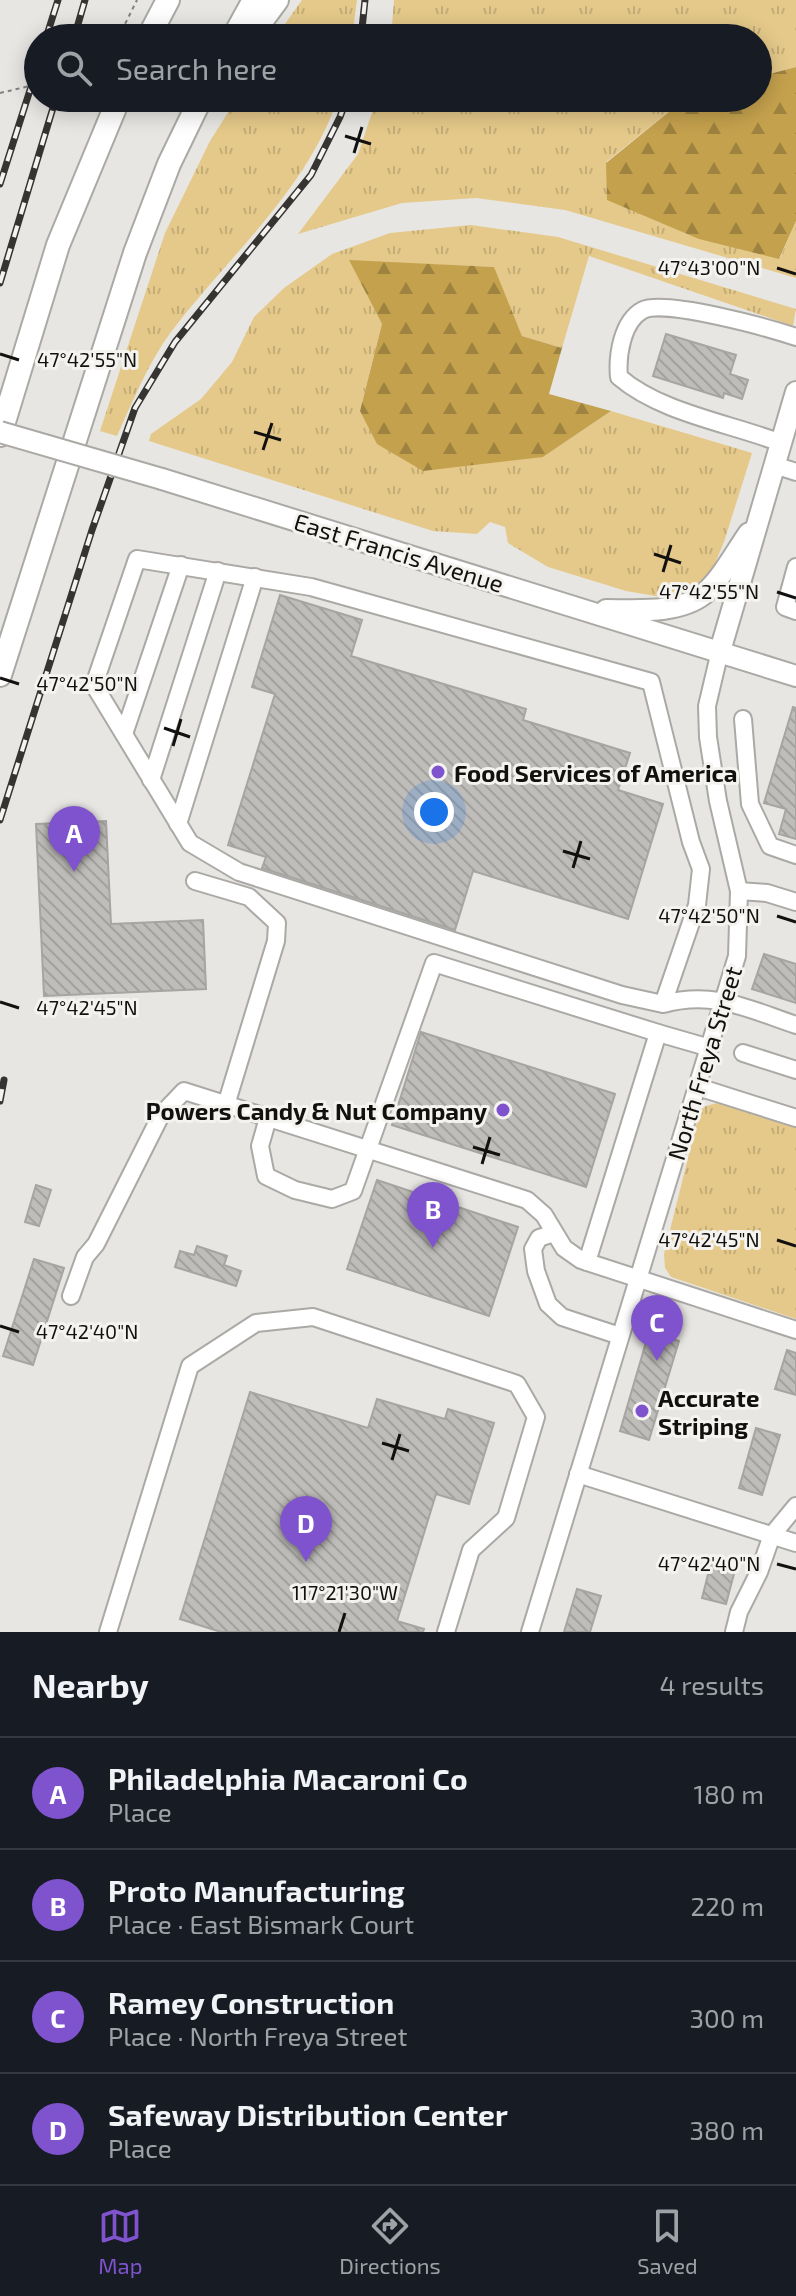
<!DOCTYPE html>
<meta charset="utf-8">
<style>
body{margin:0;font-family:"Exo 2",sans-serif;background:#242831;color:#f1f3f6}
.you{position:absolute;left:434px;top:812px;width:28px;height:28px;margin:-20px;border:6px solid #fff;border-radius:50%;background:#1a73e8;box-shadow:0 0 0 12px #1a73e833}
.badge{display:grid;place-items:center;width:52px;height:52px;border-radius:50%;background:#7f53cd;color:#fff;font-size:26px;font-weight:700}
.pin{position:absolute;translate:-50% -66px;filter:drop-shadow(0 2px 4px #0008)}
.pin::after{content:'';position:absolute;top:42px;width:28px;height:24px;background:inherit;clip-path:polygon(0 0,100% 0,50% 100%)}
.list{margin:0;padding:0;list-style:none}
h2{display:flex;justify-content:space-between;align-items:center;height:104px;margin:0;padding:0 32px;font-size:34px}
h2 small{font-size:26px;font-weight:400;color:#9ea1a6}
.list li{display:grid;grid-template-columns:52px 1fr auto;gap:24px;align-items:center;box-sizing:border-box;height:112px;padding:0 32px;border-top:2px solid #363941}
.list b{display:block;font-size:30px;white-space:nowrap}
.list p{margin:0;font-size:26px;white-space:nowrap;color:#9ea1a6}
.list em{font-size:26px;font-style:normal;color:#9ea1a6}
.icon{flex:none;width:44px;height:44px;fill:none;stroke:currentColor;stroke-width:2;stroke-linecap:round;stroke-linejoin:round}
.map{position:relative;flex:none;width:796px;height:1632px;overflow:hidden}
.search{position:absolute;background:#171b24;box-shadow:0 4px 20px #0003;left:24px;right:24px;top:24px;height:88px;display:flex;align-items:center;gap:20px;box-sizing:border-box;padding:0 28px;border-radius:44px;color:#9ea1a6;font-size:30px}
.sheet{height:552px;background:#171b24}
nav{display:flex;justify-content:space-around;align-items:center;box-sizing:border-box;height:112px;border-top:2px solid #363941;background:#171b24;font-size:22px;color:#9ea1a6}
nav a{display:grid;justify-items:center;gap:4px}
nav .on{color:#7f53cd}
.map>svg:first-child{display:block}
.grass{fill:url(#grass-tufts)}
.forest{fill:url(#forest-firs)}
.building{fill:url(#building-back-hatch);stroke:#a6a5a1;stroke-width:2}
.lines{fill:none;stroke-linecap:round;stroke-linejoin:round}
.minor-casing{stroke:#aba9a5;stroke-width:20}
.major-casing{stroke:#aba9a5;stroke-width:24}
.highway-casing{stroke:#aba9a5;stroke-width:26}
.path{stroke:#83827f;stroke-width:2;stroke-dasharray:4 4;stroke-linecap:butt}
.minor{stroke:#fff;stroke-width:16}
.major{stroke:#fff;stroke-width:20}
.highway{stroke:#fff;stroke-width:22}
.rail-casing{stroke:#353433;stroke-width:7}
.rail{stroke:#f5f3ef;stroke-width:4;stroke-dasharray:12;stroke-linecap:butt}
.major-bridge-casing{stroke:#aba9a5;stroke-width:24;stroke-linecap:butt}
.path-bridge{stroke:#83827f;stroke-width:2;stroke-dasharray:4 4;stroke-linecap:butt}
.major-bridge{stroke:#fff;stroke-width:20}
.ticks{fill:none;stroke:#121110;stroke-width:3}
.poi-dot{fill:#7f53cd;stroke:#f5f3ef;stroke-width:3}
.labels{text-anchor:middle;dominant-baseline:central;stroke-width:6;stroke-linejoin:round;paint-order:stroke}
.street-label{font-size:24px;fill:#121110;stroke:#f5f3ef}
.poi-label{font-size:24px;font-weight:bold;fill:#121110;stroke:#f5f3ef;text-anchor:start}
.ticks-label{font-size:20px;text-anchor:middle;fill:#121110;stroke:#f5f3ef;stroke-width:6;stroke-linejoin:round;paint-order:stroke}
</style>
<div class="map">
<svg width="796" height="1632" viewBox="0 0 796 1632">
<defs>
<pattern id="grass-tufts" width="24" height="20" patternUnits="userSpaceOnUse" patternTransform="scale(2)"><rect width="24" height="20" fill="#e5c98a"/><path d="M3 7l-1-3M5 7V3M7 7l1-3M15 17l-1-3M17 17v-4M19 17l1-3" fill="none" stroke="#c3ac76"/></pattern>
<pattern id="forest-firs" width="22" height="20" patternUnits="userSpaceOnUse" patternTransform="scale(2)"><rect width="22" height="20" fill="#c4a14d"/><path d="M5 1l3.5 6h-7zM16 11l3.5 6h-7z" fill="#9e823f"/></pattern>
<pattern id="building-back-hatch" width="6" height="6" patternUnits="userSpaceOnUse" patternTransform="scale(2)"><rect width="6" height="6" fill="#bfbdb9"/><path d="M-1 5l2 2M0 0l6 6M5-1l2 2" fill="none" stroke="#a3a19e"/></pattern>
</defs>
<rect width="100%" height="100%" fill="#e8e6e2"/>
<!-- grass -->
<g class="grass">
<polygon points="302,0 357,0 352,38 275,38"/>
<polygon points="394,0 796,0 796,67 758,77 758,38 391,38"/>
<path d="M 237,98 L 338,98 C 306,192 229,255 171,332 C 148,363 133,401 117,436 L 100,431 L 165,233 L 210,141 Z"/>
<polygon points="377,98 686,98 606,162 780,258 796,221 796,278 565,210 476,198 402,203 298,234 358,154"/>
<polygon points="471,225 558,237 796,309 793,326 589,256 562,348 522,336 493,267 350,261 382,324 360,411 543,457 611,411 752,453 724,542 711,573 687,593 661,597 626,591 548,567 508,543 505,527 490,522 477,534 433,531 149,441 151,434 201,399 232,362 254,317 284,288 332,254 390,233"/>
<polygon points="717,1103 796,1127 796,1319 671,1277 665,1268 664,1254 700,1110 706,1106"/>
</g>
<!-- forest -->
<g class="forest">
<polygon points="796,67 796,221 779,259 699,239 607,200 606,163 686,98 758,98 758,77"/>
<polygon points="349,260 494,267 522,336 562,348 549,394 611,411 543,457 423,471 377,444 360,411 382,324"/>
</g>
<!-- building -->
<g class="building">
<polygon points="666,334 736,355 730,374 748,380 742,399 724,393 723,398 653,376"/>
<polygon points="280,595 362,620 351,656 526,709 523,720 630,753 618,790 663,804 628,919 473,871 455,930 262,868 266,857 228,845 275,694 252,687"/>
<polygon points="793,707 796,708 796,839 779,834 786,809 764,803"/>
<polygon points="106,821 111,924 203,920 206,989 44,996 36,824"/>
<polygon points="764,954 796,964 796,1003 752,989"/>
<polygon points="421,1032 615,1094 586,1187 392,1125"/>
<polygon points="377,1180 518,1227 489,1316 347,1269"/>
<polygon points="36,1185 51,1190 39,1226 25,1222"/>
<polygon points="197,1246 227,1256 224,1265 241,1271 236,1286 175,1267 180,1251 194,1255"/>
<polygon points="34,1259 64,1268 33,1365 3,1356"/>
<polygon points="649,1332 679,1341 649,1440 620,1431"/>
<polygon points="787,1350 796,1353 796,1395 775,1389"/>
<polygon points="250,1392 368,1428 377,1399 445,1419 448,1409 494,1423 469,1504 436,1494 397,1621 424,1629 423,1632 221,1632 180,1619"/>
<polygon points="756,1428 780,1435 762,1495 739,1488"/>
<polygon points="711,1563 735,1570 726,1604 702,1598"/>
<polygon points="577,1589 601,1596 590,1632 564,1632"/>
</g>
<g class="lines">
<!-- minor casing -->
<g class="minor-casing">
<g id="minor">
<path d="M 781,443 C 729,423 661,413 619,377 C 617,356 622,321 643,310 C 665,299 769,328 796,337"/>
<polyline points="774,465 796,472"/>
<polyline points="796,567 785,607 796,611"/>
<polyline points="743,719 750,804 770,846 796,855"/>
<polyline points="124,734 181,565"/>
<polyline points="151,780 218,571"/>
<polyline points="178,824 255,577"/>
<polyline points="195,881 249,897 277,923 276,941 226,1105"/>
<polyline points="739,891 767,893 796,902"/>
<path d="M 663,1004 L 622,995 L 239,872 L 190,843 L 94,685 L 137,559 L 311,587 L 651,682 L 691,842 L 701,869 L 697,905 L 663,1004 C 714,990 748,1009 796,1025"/>
<polyline points="743,1053 796,1070"/>
<polyline points="698,1087 796,1118"/>
<polyline points="268,1118 260,1146 266,1176 295,1190 332,1199 353,1191 434,963 658,1033"/>
<polyline points="554,1233 539,1238 533,1249 536,1271 548,1304 562,1317 620,1336"/>
<polyline points="587,1262 658,1033 710,1048"/>
<polyline points="71,1296 85,1257 96,1244 161,1115 184,1091 527,1200 544,1215 564,1248 581,1260 796,1330"/>
<polyline points="578,1474 796,1543"/>
<polyline points="108,1632 190,1366 256,1323 313,1317 517,1384 536,1417 506,1518 471,1550 446,1632"/>
<polyline points="530,1632 737,956 739,891 718,801 708,737 707,706 720,651"/>
<polyline points="734,1632 739,1612 759,1572 772,1535 796,1506"/>
</g>
</g>
<!-- major casing -->
<g class="major-casing">
<g id="major">
<polyline points="162,479 796,676"/>
<path d="M 606,610 C 636,610 679,614 704,594 C 722,578 735,553 749,533"/>
<polyline points="720,651 796,392"/>
</g>
</g>
<!-- highway casing -->
<g class="highway-casing">
<g id="highway">
<polyline points="148,38 168,0"/>
<polyline points="233,38 254,0"/>
<polyline points="249,38 277,0"/>
<polyline points="0,435 58,245 119,98"/>
<polyline points="0,675 135,253 169,164 201,98"/>
</g>
</g>
<!-- path -->
<polyline class="path" points="118,38 137,0"/>
<!-- minor -->
<use href="#minor" class="minor"/>
<!-- major -->
<use href="#major" class="major"/>
<!-- highway -->
<use href="#highway" class="highway"/>
<!-- rail casing -->
<g class="rail-casing">
<g id="rail">
<polyline points="46,38 58,0"/>
<polyline points="74,38 85,0"/>
<polyline points="361,38 365,0"/>
<polyline points="0,184 38,65"/>
<polyline points="0,283 56,98"/>
<polyline points="0,820 92,530 135,408 175,342 311,175 340,117 347,98"/>
<polyline points="0,1101 4,1080"/>
</g>
</g>
<!-- rail -->
<use href="#rail" class="rail"/>
<!-- major-bridge casing -->
<g class="major-bridge-casing">
<polyline id="major-bridge" points="0,432 162,479"/>
</g>
<!-- path-bridge -->
<polyline class="path-bridge" points="0,93 38,84"/>
<!-- major-bridge -->
<use href="#major-bridge" class="major-bridge"/>
</g>
<!-- ticks -->
<path class="ticks" d="M 345,136 L 371,144M 354,153 L 362,127M 777,268 L 796,274M 0,354 L 19,360M 254,432 L 281,440M 263,450 L 272,423M 654,554 L 681,563M 663,572 L 671,545M 777,592 L 796,598M 0,678 L 19,684M 164,728 L 190,737M 173,746 L 181,719M 563,851 L 590,859M 573,868 L 581,841M 777,916 L 796,922M 0,1002 L 19,1008M 473,1147 L 500,1155M 482,1164 L 490,1137M 777,1240 L 796,1246M 0,1326 L 19,1332M 382,1443 L 409,1451M 392,1460 L 400,1434M 777,1564 L 796,1569M 339,1632 L 345,1613"/>
<!-- markers -->
<g class="poi-dot">
<circle cx="438" cy="772" r="8"/>
<circle cx="503" cy="1110" r="8"/>
<circle cx="642" cy="1411" r="8"/>
</g>
<g class="labels">
<!-- street labels -->
<g class="street-label">
<text transform="translate(399 552) rotate(17)">East Francis Avenue</text>
<text transform="translate(704 1063) rotate(-73)">North Freya Street</text>
</g>
<!-- poi labels -->
<g class="poi-label">
<text x="454" y="772">Food Services of America</text>
<text x="487" y="1110" text-anchor="end">Powers Candy &amp; Nut Company</text>
<text x="658" y="1397">Accurate<tspan x="658" dy="28">Striping</tspan></text>
</g>
</g>
<g class="ticks-label">
<text x="709" y="275">47°43'00"N</text>
<text x="87" y="367">47°42'55"N</text>
<text x="709" y="599">47°42'55"N</text>
<text x="87" y="691">47°42'50"N</text>
<text x="709" y="923">47°42'50"N</text>
<text x="87" y="1015">47°42'45"N</text>
<text x="709" y="1247">47°42'45"N</text>
<text x="87" y="1339">47°42'40"N</text>
<text x="709" y="1571">47°42'40"N</text>
<text x="345" y="1600">117°21'30"W</text>
</g>
</svg>
<div class="you"></div>
<div class="pin badge" style="left:74px;top:872px">A</div>
<div class="pin badge" style="left:433px;top:1248px">B</div>
<div class="pin badge" style="left:657px;top:1361px">C</div>
<div class="pin badge" style="left:306px;top:1562px">D</div>
<div class="search"><svg class="icon" aria-label="search" viewBox="0 0 24 24"><circle cx="10" cy="10" r="6"/><path d="M15 15l6 6"/></svg>Search here</div>
</div>
<section class="sheet">
<h2>Nearby<small>4 results</small></h2>
<ul class="list">
<li><span class="badge">A</span><div><b>Philadelphia Macaroni Co</b><p>Place</p></div><em>180 m</em></li>
<li><span class="badge">B</span><div><b>Proto Manufacturing</b><p>Place · East Bismark Court</p></div><em>220 m</em></li>
<li><span class="badge">C</span><div><b>Ramey Construction</b><p>Place · North Freya Street</p></div><em>300 m</em></li>
<li><span class="badge">D</span><div><b>Safeway Distribution Center</b><p>Place</p></div><em>380 m</em></li>
</ul>
</section>
<nav>
<a class="on"><svg class="icon" aria-label="map" viewBox="0 0 24 24"><path d="M3 6l6-2 6 2 6-2v14l-6 2-6-2-6 2zM9 4v14M15 6v14"/></svg>Map</a>
<a><svg class="icon" aria-label="directions" viewBox="0 0 24 24"><path d="M12 3l9 9-9 9-9-9zM9 14v-3h6M13 9l2 2-2 2"/></svg>Directions</a>
<a><svg class="icon" aria-label="saved" viewBox="0 0 24 24"><path d="M7 4h10v16l-5-4-5 4z"/></svg>Saved</a>
</nav>
